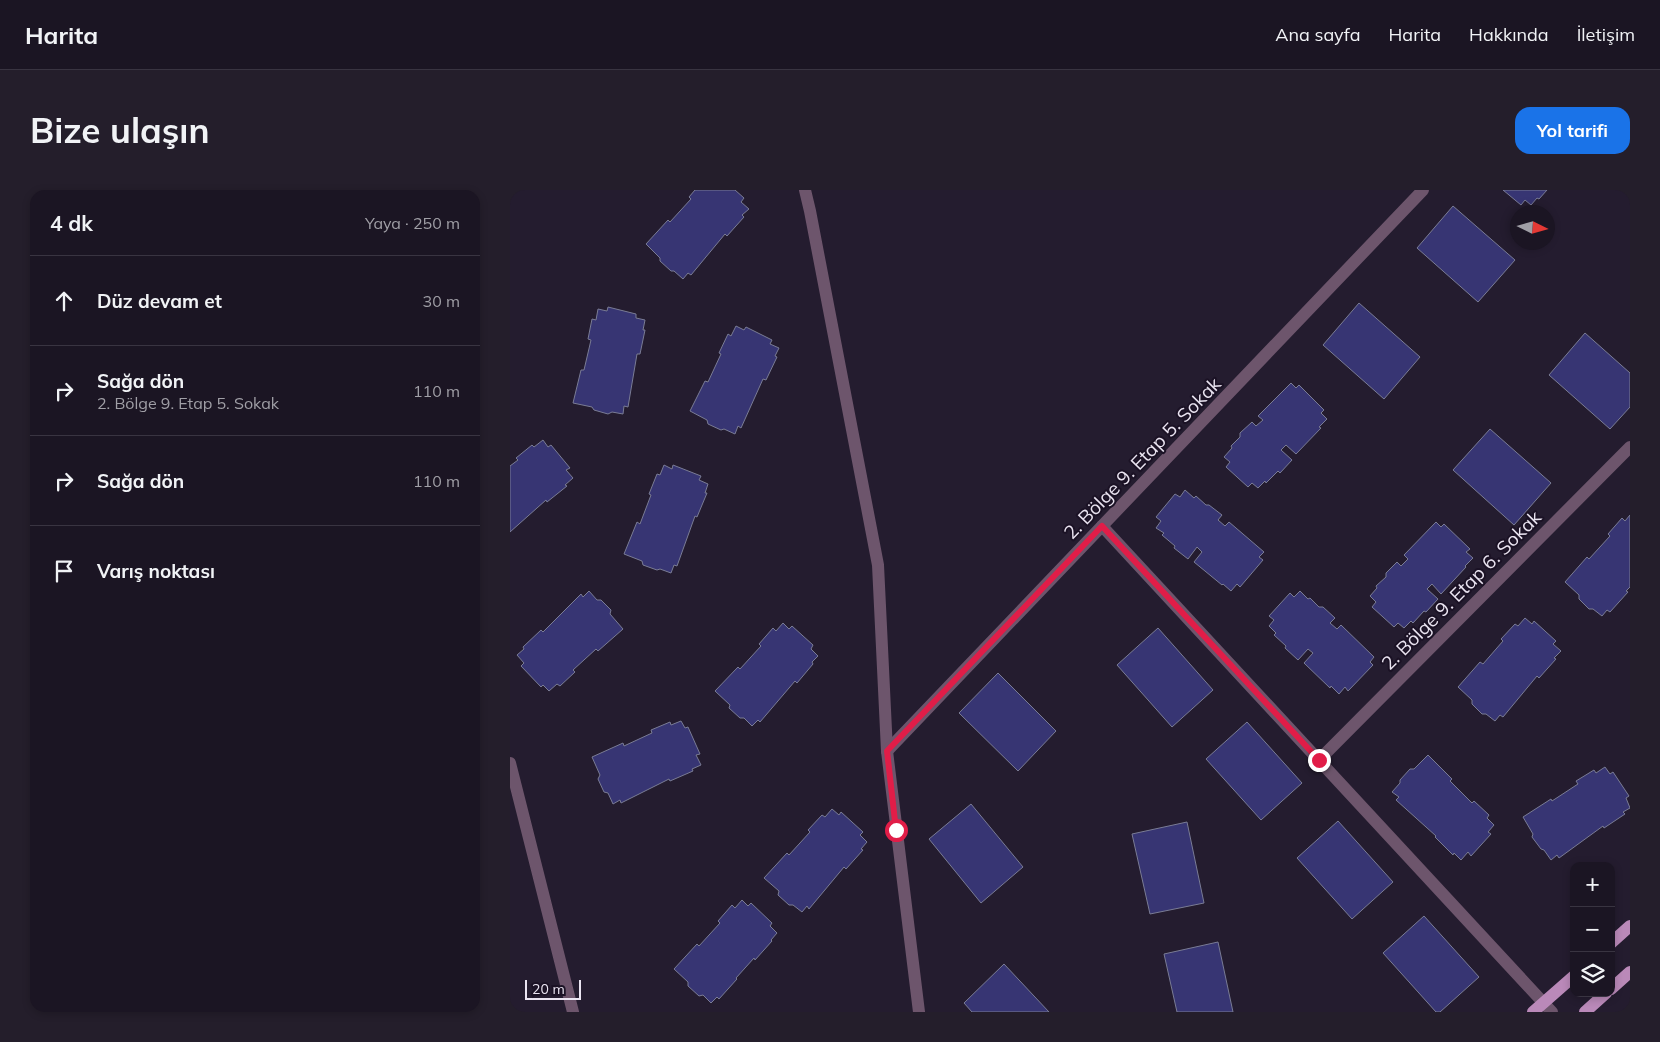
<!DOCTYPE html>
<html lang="tr">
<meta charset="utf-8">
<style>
body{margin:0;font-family:Mulish,sans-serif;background:#241e2b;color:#f1f3f6}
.controls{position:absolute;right:15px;bottom:15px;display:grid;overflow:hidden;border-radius:10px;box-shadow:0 2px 8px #0003}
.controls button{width:45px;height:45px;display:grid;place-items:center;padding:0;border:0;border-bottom:1px solid #393441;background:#1b1523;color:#f1f3f6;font:25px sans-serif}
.compass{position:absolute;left:1000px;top:15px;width:45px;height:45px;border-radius:50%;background:#1b1523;box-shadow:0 2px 8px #0003;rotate:95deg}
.scale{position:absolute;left:15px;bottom:12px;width:56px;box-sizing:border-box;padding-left:5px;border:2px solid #eae4f1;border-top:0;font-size:14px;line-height:18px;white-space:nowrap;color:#eae4f1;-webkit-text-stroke:4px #1b1225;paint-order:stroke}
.stop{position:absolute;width:15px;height:15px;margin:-11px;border:4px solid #e11d48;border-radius:50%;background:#fff}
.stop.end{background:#e11d48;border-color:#fff;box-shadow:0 1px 5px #0008}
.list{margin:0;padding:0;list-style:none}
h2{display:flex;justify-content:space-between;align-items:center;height:65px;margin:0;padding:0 20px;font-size:21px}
h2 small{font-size:16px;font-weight:400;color:#a09fa6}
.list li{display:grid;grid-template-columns:32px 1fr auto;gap:15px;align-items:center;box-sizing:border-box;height:90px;padding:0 20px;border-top:1px solid #393441}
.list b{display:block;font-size:19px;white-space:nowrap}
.list p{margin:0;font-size:16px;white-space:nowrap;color:#a09fa6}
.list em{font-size:16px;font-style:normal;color:#a09fa6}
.icon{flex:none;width:28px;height:28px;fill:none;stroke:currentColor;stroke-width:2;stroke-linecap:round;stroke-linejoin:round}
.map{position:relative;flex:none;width:1120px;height:822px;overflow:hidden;border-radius:15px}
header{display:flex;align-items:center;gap:30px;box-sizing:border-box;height:70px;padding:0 25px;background:#1b1523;border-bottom:1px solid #393441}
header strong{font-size:24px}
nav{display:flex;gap:28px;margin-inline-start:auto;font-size:18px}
.intro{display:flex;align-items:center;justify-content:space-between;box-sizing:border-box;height:120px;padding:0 30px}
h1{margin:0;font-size:35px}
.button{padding:12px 22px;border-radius:15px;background:#1a73e8;color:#fff;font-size:18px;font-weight:700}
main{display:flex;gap:30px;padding:0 30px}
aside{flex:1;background:#1b1523;border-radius:15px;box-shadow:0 2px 8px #0003}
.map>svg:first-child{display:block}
.building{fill:#373573;stroke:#7a7c95}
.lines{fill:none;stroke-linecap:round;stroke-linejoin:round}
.minor{stroke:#6d556c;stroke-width:12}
.major{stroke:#ba89b9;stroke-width:12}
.route{stroke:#e11d48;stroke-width:6}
.labels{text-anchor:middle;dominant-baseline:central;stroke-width:4;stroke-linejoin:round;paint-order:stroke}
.street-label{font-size:19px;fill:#eae4f1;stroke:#1b1225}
</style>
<header>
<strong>Harita</strong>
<nav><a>Ana sayfa</a><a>Harita</a><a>Hakkında</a><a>İletişim</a></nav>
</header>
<div class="intro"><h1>Bize ulaşın</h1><a class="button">Yol tarifi</a></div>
<main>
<aside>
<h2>4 dk<small>Yaya · 250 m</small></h2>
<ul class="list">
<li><svg class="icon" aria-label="ahead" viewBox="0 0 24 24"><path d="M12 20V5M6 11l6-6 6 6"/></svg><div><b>Düz devam et</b></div><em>30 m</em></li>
<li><svg class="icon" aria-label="right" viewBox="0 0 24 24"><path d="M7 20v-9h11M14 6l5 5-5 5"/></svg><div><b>Sağa dön</b><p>2. Bölge 9. Etap 5. Sokak</p></div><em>110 m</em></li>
<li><svg class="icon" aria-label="right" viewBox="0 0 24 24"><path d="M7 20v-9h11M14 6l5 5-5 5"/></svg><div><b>Sağa dön</b></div><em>110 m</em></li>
<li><svg class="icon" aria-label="arrive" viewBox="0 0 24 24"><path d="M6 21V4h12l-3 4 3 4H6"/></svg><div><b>Varış noktası</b></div></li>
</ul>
</aside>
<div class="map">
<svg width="1120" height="822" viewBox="0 0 1120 822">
<rect width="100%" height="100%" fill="#241c2f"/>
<!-- building -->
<g class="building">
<polygon points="185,0 225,0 234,8 231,12 239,19 232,25 234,27 217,46 215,44 181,85 178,83 173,89 164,81 161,81 150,71 150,68 136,54 158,30 160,32 181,9 179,7"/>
<polygon points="993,0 1037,0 1029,9 1027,8 1021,15 1015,10 1011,15"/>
<polygon points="943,16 1005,70 968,112 907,58"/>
<polygon points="849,113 910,167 874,209 813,155"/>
<polygon points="98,117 126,124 126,128 135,130 133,140 135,140 130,164 127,164 118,217 114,216 113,224 102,222 98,224 84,220 82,217 63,213 71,180 74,180 81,150 78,149 82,129 86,130 88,119 97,121"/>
<polygon points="226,136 234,140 236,137 262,150 260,154 269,158 265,166 267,167 256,190 253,189 231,238 228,236 225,244 214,239 211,240 198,234 197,230 180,221 195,191 198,192 211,164 209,163 218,144 221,146"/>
<polygon points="1075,143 1120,183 1120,217 1100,239 1039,185"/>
<polygon points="781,193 786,198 789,195 814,220 811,223 817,229 809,237 811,238 786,264 776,255 771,260 782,270 770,283 768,281 756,293 755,291 748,298 742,293 738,297 716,277 720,272 714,267 722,258 721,256 730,247 730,243 742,232 746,236 753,230 748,226"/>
<polygon points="980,239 1041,293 1004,335 943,280"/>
<polygon points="33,250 38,257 41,255 60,278 56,280 63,288 55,295 57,296 37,312 36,310 0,342 0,276 8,270 6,268 22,255 24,257"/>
<polygon points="154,275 162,279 163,275 191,286 189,290 198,294 195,303 197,303 187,327 185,326 167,376 164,375 161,383 150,379 147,380 133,375 132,371 114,364 127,332 130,334 141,305 139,304 147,284 150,285"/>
<polygon points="675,300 684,308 686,306 696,315 699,315 712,325 708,330 715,336 719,332 754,362 749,367 753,370 730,397 727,394 721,401 713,394 712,395 684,372 692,362 687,357 678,369 664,358 665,356 652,345 654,343 646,338 651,331 646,327 665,304 670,307"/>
<polygon points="1120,325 1120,397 1116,401 1118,402 1100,422 1097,420 1092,426 1083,419 1079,419 1069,409 1069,405 1055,392 1077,367 1079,369 1100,346 1098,344 1112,328 1115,331"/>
<polygon points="926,332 931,337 934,334 960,359 956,362 963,368 955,376 956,377 931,404 922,394 917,399 928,409 916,422 914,421 903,433 901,431 894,438 888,433 884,437 862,417 866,412 860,406 867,398 866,396 876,387 876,383 887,372 891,376 898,369 894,365"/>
<polygon points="79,401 87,410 91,410 101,420 100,424 113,439 88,461 86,459 63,480 65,482 50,496 47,494 39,501 33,495 31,497 11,476 14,473 7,465 14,459 13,457 31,440 33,442 71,404 73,407"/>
<polygon points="790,401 798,409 800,408 809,417 813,417 825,428 820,433 827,439 831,435 864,467 860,472 863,475 838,501 835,497 829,504 821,496 820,498 794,473 803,463 798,459 788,470 775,458 776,456 764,445 766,443 759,436 764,430 759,426 780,403 784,407"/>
<polygon points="1015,428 1022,434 1024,431 1046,451 1043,454 1051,461 1044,468 1046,469 1029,488 1027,486 993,527 990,525 985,531 976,524 972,524 962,514 962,510 948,497 970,472 973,474 993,451 991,449 1005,434 1008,436"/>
<polygon points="273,433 279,439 282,436 303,455 301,459 308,466 302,472 303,474 287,493 285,491 250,532 248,530 242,536 234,528 230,528 219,518 220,515 205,501 228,477 230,479 251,456 249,454 263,438 266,441"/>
<polygon points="648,438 703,500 662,537 607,475"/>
<polygon points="488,483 546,541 508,581 449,523"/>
<polygon points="171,531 175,538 178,537 190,564 186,565 191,575 182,579 183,581 160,591 159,589 111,613 110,610 103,614 98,603 94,602 88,589 90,585 82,567 113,553 114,556 142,543 141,540 160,532 161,535"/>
<polygon points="737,532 792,593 751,630 696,569"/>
<polygon points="918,565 942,589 940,591 962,613 964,611 979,625 977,628 984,635 978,642 981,644 961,666 958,662 951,670 944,663 943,665 925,647 926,646 886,610 889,607 882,602 890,593 890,590 900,579 904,579"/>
<polygon points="1095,577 1100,584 1103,582 1119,606 1116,608 1120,618 1113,622 1115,624 1094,638 1093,636 1049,668 1047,665 1041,670 1034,660 1031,659 1022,647 1023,644 1013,627 1041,609 1042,611 1068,594 1066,591 1084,580 1086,583"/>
<polygon points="461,614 513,677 471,713 419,649"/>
<polygon points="322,619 329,625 331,622 353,642 350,645 357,652 351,659 353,660 336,679 334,677 299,719 297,716 292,722 283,715 279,715 268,705 269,701 254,688 277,663 279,665 300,642 298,640 312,625 315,627"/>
<polygon points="828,631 883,692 842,729 787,668"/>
<polygon points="677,632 694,713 640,724 622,644"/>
<polygon points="232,710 238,716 241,713 262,733 260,736 267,743 261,750 262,751 245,770 244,768 226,788 227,789 209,809 207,807 201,813 193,805 189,806 178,796 178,792 164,779 187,754 189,756 210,733 208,731 222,715 225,718"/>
<polygon points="914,726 969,787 930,822 926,822 873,763"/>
<polygon points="708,752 723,822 667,822 654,764"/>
<polygon points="494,774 539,822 462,822 454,813"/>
</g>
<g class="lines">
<!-- minor -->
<g class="minor">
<polyline points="295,0 300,21 368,375 377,561 409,822"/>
<polyline points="592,336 1042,822"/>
<polyline points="377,561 913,0"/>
<polyline points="809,570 1120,257"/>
<polyline points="0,573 63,822"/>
</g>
<!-- major -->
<g class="major">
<polyline points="1101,753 1120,736"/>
<polyline points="1101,799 1120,782"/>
<polyline points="1023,822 1064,786"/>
<polyline points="1075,822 1096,803"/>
</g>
</g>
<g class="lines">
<!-- route -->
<polyline class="route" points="386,640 377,561 592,336 809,570"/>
</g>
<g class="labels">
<!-- street labels -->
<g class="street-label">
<text transform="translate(632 268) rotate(-46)">2. Bölge 9. Etap 5. Sokak</text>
<text transform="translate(951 400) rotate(-45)">2. Bölge 9. Etap 6. Sokak</text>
</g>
</g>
</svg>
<div class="controls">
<button>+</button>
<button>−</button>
<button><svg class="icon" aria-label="layers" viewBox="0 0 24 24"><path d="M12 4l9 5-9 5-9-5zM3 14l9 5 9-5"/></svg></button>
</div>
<svg class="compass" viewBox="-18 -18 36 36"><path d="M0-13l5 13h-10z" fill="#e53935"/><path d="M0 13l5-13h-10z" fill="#a09fa6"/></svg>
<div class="scale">20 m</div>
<div class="stop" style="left:386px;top:640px"></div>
<div class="stop end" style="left:809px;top:570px"></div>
</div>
</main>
